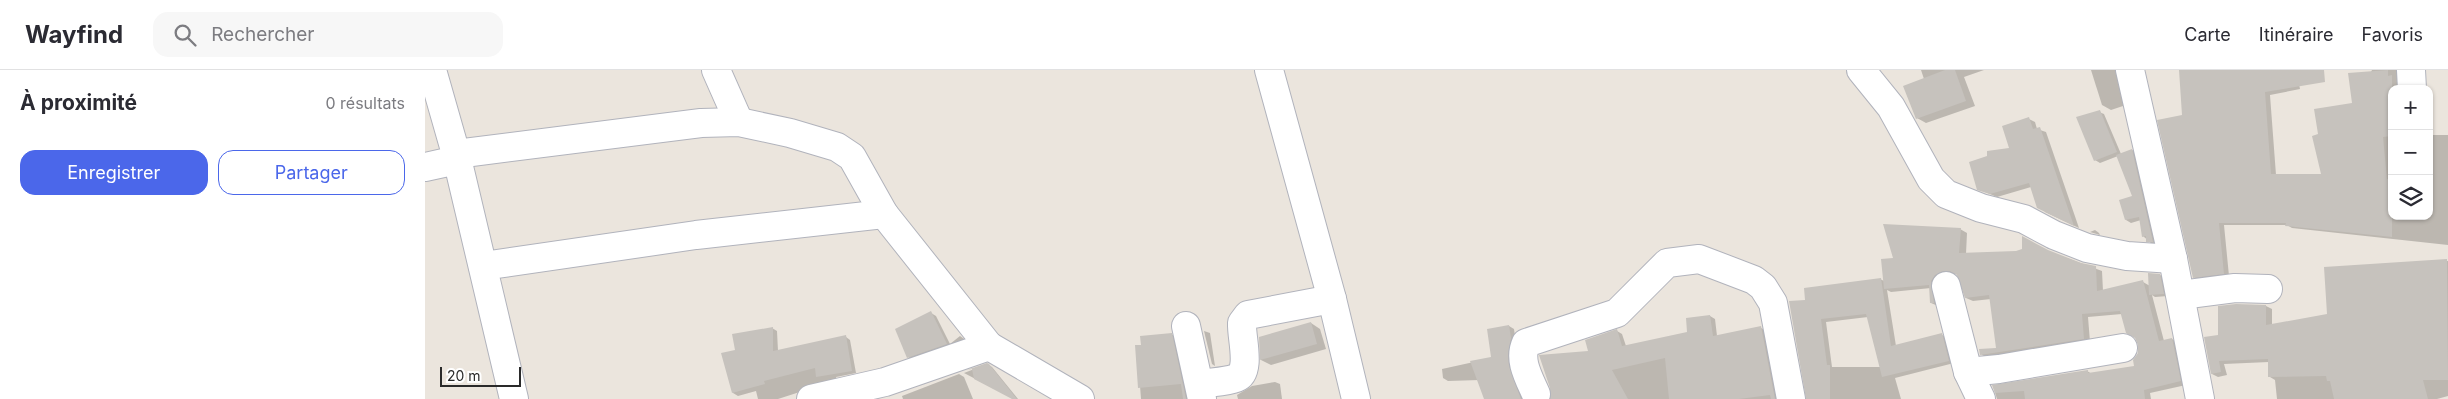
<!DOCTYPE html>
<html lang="fr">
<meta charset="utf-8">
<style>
body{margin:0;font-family:Inter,sans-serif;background:#f7f7f7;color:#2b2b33}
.controls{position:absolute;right:15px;top:15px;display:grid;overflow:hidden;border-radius:10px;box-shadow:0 1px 4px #0004}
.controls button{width:45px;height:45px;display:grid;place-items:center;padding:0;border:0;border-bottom:1px solid #e1e1e2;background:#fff;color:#2b2b33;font:25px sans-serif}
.scale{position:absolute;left:15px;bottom:12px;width:81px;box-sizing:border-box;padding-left:5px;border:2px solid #2a2a2a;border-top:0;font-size:14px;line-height:18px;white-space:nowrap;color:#2a2a2a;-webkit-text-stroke:4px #fff;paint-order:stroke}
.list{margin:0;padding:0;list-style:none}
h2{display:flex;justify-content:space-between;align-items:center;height:65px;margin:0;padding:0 20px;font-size:21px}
h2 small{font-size:16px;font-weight:400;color:#7c7c81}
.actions{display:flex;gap:10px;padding:15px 20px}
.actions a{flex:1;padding:11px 0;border:1px solid #4b67ea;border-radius:15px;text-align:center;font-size:18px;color:#4b67ea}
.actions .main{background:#4b67ea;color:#fff}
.icon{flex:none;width:28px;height:28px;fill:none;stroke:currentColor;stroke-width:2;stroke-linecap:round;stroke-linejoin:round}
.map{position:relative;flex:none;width:2023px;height:329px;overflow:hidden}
header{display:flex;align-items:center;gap:30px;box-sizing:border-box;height:70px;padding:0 25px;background:#fff;border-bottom:1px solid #e1e1e2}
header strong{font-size:24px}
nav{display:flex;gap:28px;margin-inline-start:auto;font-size:18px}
.search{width:350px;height:45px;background:#f7f7f7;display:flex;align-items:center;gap:12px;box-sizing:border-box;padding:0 18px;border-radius:15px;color:#7c7c81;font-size:19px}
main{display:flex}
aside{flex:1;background:#fff}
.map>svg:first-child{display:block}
.shadow{fill:#0003;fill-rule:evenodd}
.building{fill:#c6c2bd}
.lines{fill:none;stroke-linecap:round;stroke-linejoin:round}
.street-casing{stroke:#b1b3bc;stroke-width:30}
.street{stroke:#fff;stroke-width:28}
</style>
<header>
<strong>Wayfind</strong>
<div class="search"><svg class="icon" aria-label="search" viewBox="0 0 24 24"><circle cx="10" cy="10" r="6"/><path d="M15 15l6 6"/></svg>Rechercher</div>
<nav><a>Carte</a><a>Itinéraire</a><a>Favoris</a></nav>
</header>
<main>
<aside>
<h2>À proximité<small>0 résultats</small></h2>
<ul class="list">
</ul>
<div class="actions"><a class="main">Enregistrer</a><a>Partager</a></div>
</aside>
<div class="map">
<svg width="2023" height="329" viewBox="0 0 2023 329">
<rect width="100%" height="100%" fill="#ebe5dd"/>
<!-- shadow -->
<g class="shadow">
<polygon points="1496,0 1559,0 1539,7 1550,36 1501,53 1492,48 1499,9"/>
<polygon points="1666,0 1699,0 1704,34 1686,40 1677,35"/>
<polygon points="1755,0 1871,0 1875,19 1845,25 1851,105 1897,105 1894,65 1929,34 1947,0 1977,0 1977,19 1967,19 1967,69 1963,69 1967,146 2004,146 2004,65 2023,65 2023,175 1867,158 1862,155 1799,155 1804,206 1774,210 1769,207"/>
<polygon points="1674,42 1679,44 1696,84 1707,80 1712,83 1732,174 1727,174 1718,166 1716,150 1706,153 1701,150 1709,127 1693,86 1675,93 1670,90"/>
<polygon points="1604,49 1610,52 1612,59 1621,62 1654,158 1620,142 1606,117 1572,127 1553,119 1586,80"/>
<path d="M 1535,159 L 1542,163 L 1541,184 L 1623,181 L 1677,201 L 1678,221 L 1718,212 L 1725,216 L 1735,205 L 1740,208 L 1743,226 L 1730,227 L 1727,225 L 1739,271 L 1747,269 L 1753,273 L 1761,315 L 1725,323 L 1726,329 L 1572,329 L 1568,316 L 1662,301 L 1667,304 L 1711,297 L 1715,275 L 1697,244 L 1663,247 L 1665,272 L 1562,288 L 1556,284 L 1573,279 L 1566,229 L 1548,231 L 1541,228 L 1532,204 L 1525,204 L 1513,236 L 1506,233 L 1506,218 L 1466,222 L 1462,220 L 1471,276 L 1517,265 L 1522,268 L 1529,293 L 1470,308 L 1476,329 L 1382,329 L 1381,231 L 1455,209 L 1459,211 L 1470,189 ZM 1443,247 L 1456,297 L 1407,297 L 1401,252 Z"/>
<polygon points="1670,160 1674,163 1675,165 1665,162"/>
<polygon points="2023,191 2023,326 2012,329 1852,329 1850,310 1845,307 1844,292 1799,294 1802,305 1793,307 1787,304 1794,266 1841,236 1847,239 1847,256 1904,245 1900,199"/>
<polygon points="506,243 511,246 525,274 535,266 542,271 528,276 525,274 526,277 488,290 483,287"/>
<polygon points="1285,246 1290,249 1292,266 1336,258 1342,261 1355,329 1130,329 1165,282 1192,261 1197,264 1201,276 1264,263"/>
<polygon points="886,253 895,259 901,279 846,295 836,290 835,268"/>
<polygon points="1084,256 1089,259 1099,329 1089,329 1087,309 1023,311 1018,308 1017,299 1067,288"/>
<polygon points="347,258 352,261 353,281 421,267 425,270 431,303 411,307 412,310 353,329 333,329 331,321 313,326 308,323 311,281"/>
<polygon points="779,261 785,263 790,296 787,294"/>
<polygon points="746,264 751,267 765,329 716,329 712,276 717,276"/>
<polygon points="562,294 567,297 593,329 589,329 539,303"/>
<polygon points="534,304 539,307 548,329 478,329 477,326"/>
<polygon points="850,312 855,314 857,329 813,329 812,325 827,316"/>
</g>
<!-- building -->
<g class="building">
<polygon points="1520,0 1530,0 1541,31 1491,49 1478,16"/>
<polygon points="1754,0 1899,0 1900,12 1840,22 1846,104 1896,104 1887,66 1893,64 1889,39 1927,33 1923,3 1963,0 1963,6 1967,5 1967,66 1958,67 1962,109 1967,109 1967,167 1860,156 1861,153 1794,153 1799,204 1768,208 1732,50 1757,45"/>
<polygon points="1675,40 1692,82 1669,91 1651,47"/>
<polygon points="1604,47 1608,59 1615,57 1649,156 1612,138 1604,113 1565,124 1552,120 1544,92 1562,86 1562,81 1584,78 1577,56"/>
<polygon points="1707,79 1728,172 1721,172 1721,166 1717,167 1714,147 1700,150 1694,130 1707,126 1691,85"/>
<polygon points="1458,154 1536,158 1534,183 1591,181 1597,179 1597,166 1623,180 1656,193 1671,196 1672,221 1718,210 1734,271 1747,268 1756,311 1719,320 1720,329 1600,329 1599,321 1570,323 1567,315 1663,300 1663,303 1709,296 1708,290 1713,283 1713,275 1710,268 1701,263 1695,241 1657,244 1659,269 1555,285 1554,279 1571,278 1564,225 1540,228 1532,205 1525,201 1518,201 1510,205 1506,211 1509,233 1505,233 1504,215 1459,219 1456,189 1468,188"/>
<polygon points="2022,189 2023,310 1998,310 2003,329 1909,329 1905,311 1902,311 1901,306 1843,307 1843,289 1794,291 1796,302 1786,304 1779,267 1793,265 1793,236 1811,234 1841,235 1841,255 1902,244 1899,197"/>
<polygon points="1723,203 1735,204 1739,224 1724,225"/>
<polygon points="1456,208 1466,276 1517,263 1524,291 1457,307 1441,244 1396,249 1402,295 1405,295 1405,329 1381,329 1364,231 1380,230 1379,218"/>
<polygon points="506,241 522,274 482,288 470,259"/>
<polygon points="1285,245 1288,266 1336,256 1350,329 1346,329 1345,325 1314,329 1244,329 1240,288 1187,300 1203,329 1125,329 1125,318 1114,285 1163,281 1160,270 1192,259 1197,276 1262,262 1261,248"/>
<polygon points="886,252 892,274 835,290 834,267"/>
<polygon points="1084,255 1086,268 1083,284 1084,296 1096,329 1059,329 1045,291 1066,287 1062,259"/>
<polygon points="348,257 348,281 421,265 427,301 391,307 390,298 339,311 340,314 307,323 296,283 310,280 307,264"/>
<polygon points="747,263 761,329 758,329 756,314 713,318 710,275 716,275 715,266"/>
<polygon points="562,293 564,294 592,329 587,329 549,309 547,299 542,300"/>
</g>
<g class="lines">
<!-- street casing -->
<g class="street-casing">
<g id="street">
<polyline points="7,0 31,84 89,329"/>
<polyline points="291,0 314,52"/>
<polyline points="844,0 907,229 931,329"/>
<polyline points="1436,0 1466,37 1506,109 1521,124 1556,138 1599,149 1629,165 1662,178 1702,186 1748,189"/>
<polyline points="1705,0 1748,189 1775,329"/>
<polyline points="1986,0 1987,19"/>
<polyline points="31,84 276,53 314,52 365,63 412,77 427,87 459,144 564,276"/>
<polyline points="0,97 32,90"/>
<polyline points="58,196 271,165 459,144"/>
<polyline points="1521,216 1543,302 1556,329"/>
<polyline points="1756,225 1810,218 1843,219"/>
<polyline points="761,256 777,329"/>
<polyline points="1543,302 1574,299 1698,278"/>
<path d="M 775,314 C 786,312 801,312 811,308 C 827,302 816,267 817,253 L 823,245 L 907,229"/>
<path d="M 1111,324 C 1104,308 1093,290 1101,273 L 1192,243 L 1242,193 L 1274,189 L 1329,210 L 1338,217 L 1348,233 L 1366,329"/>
<polyline points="386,329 460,312 564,276 655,329"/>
</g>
</g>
<!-- street -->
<use href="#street" class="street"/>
</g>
</svg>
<div class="controls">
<button>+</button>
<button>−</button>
<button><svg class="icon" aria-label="layers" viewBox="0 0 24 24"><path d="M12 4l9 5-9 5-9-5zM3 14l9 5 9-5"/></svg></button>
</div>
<div class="scale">20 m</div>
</div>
</main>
